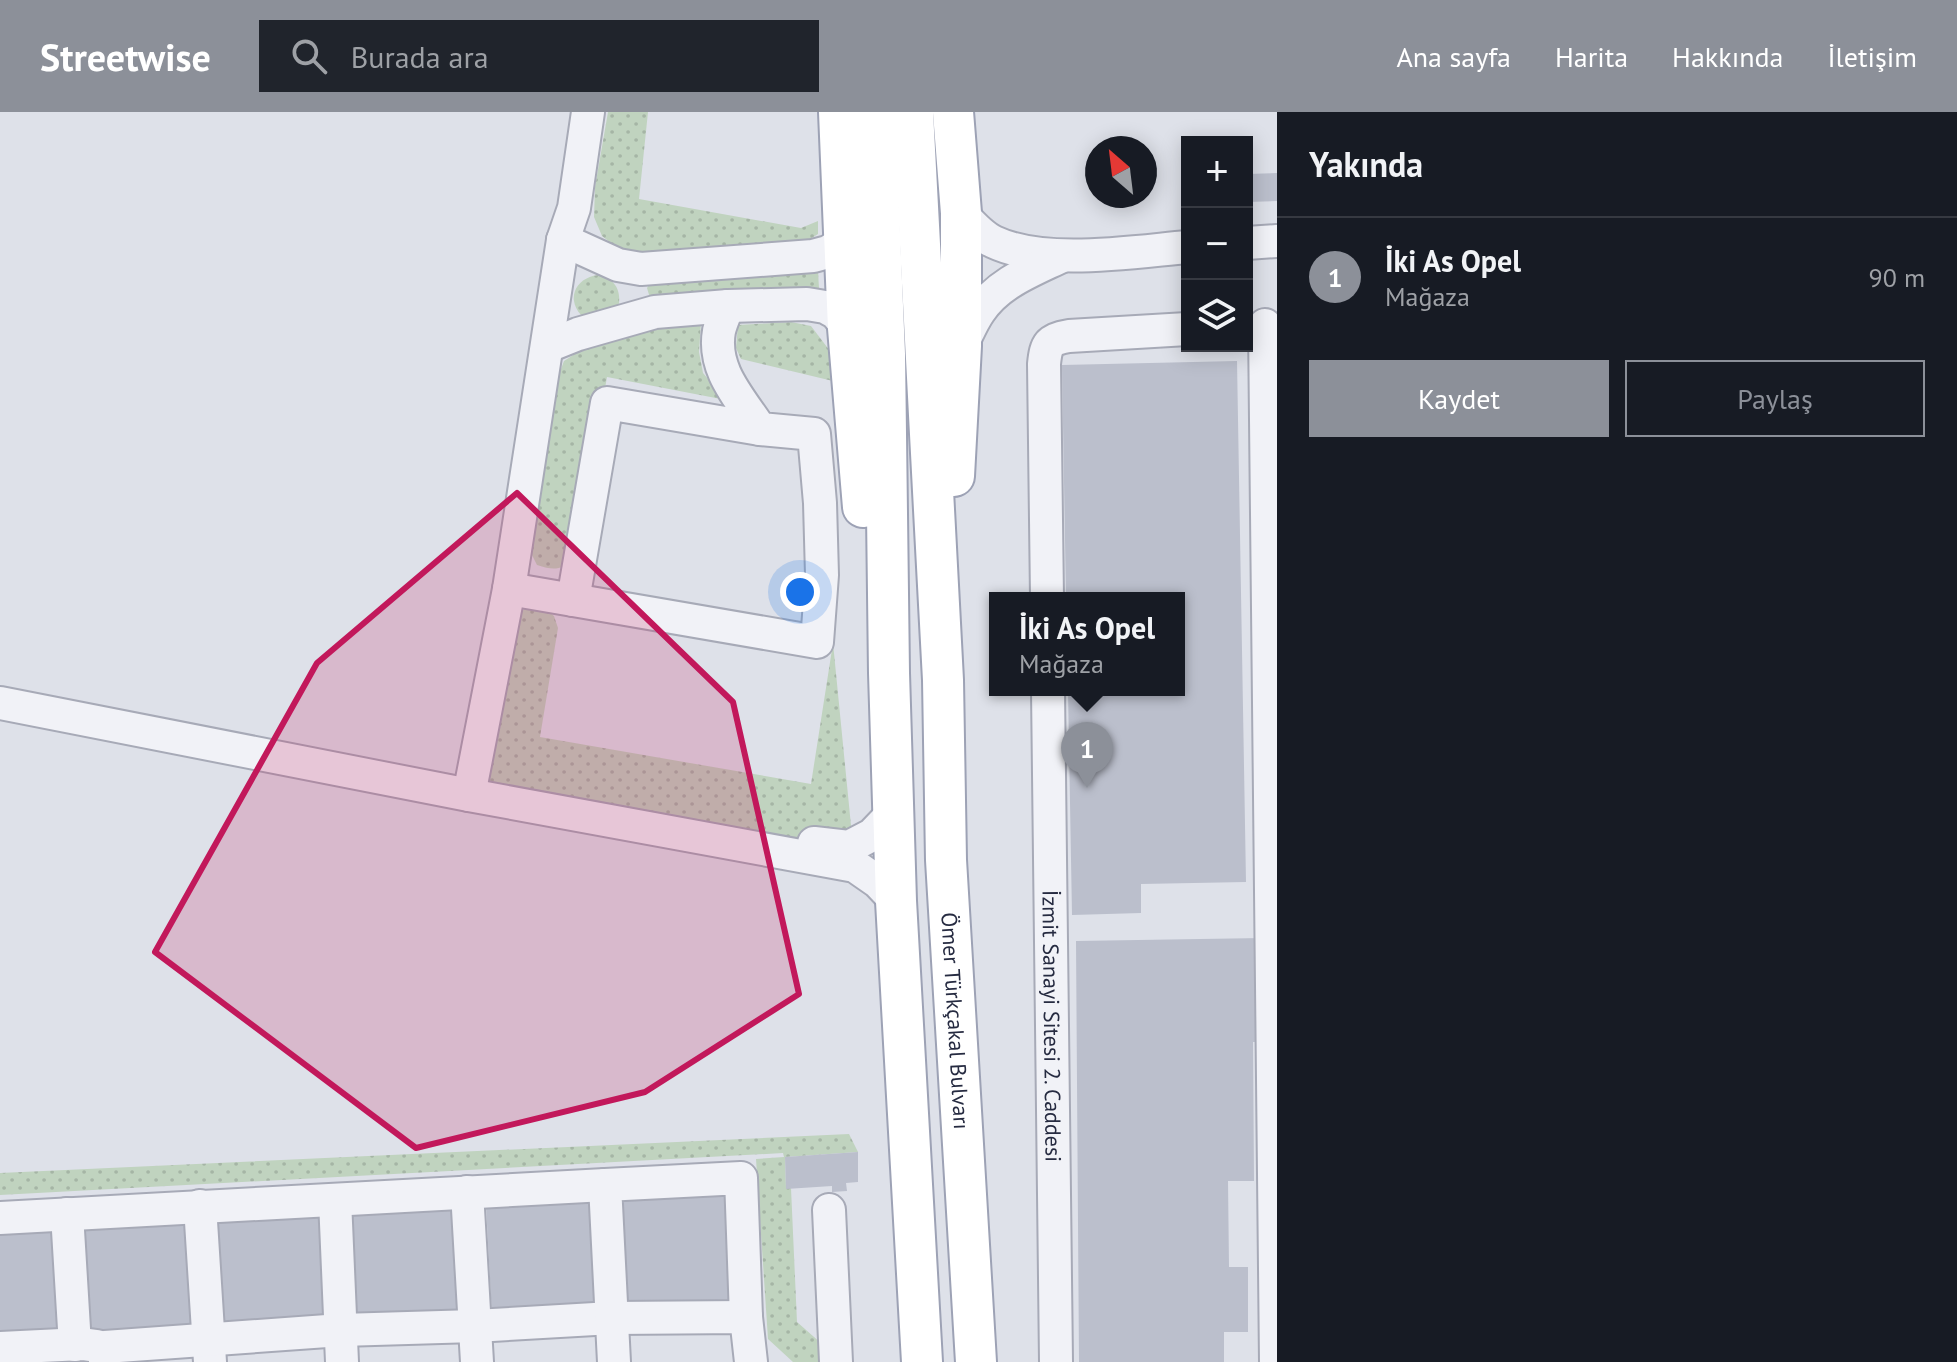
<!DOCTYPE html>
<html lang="tr">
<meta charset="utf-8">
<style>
body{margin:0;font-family:"PT Sans",sans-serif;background:#20242c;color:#f1f3f6}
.controls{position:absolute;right:24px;top:24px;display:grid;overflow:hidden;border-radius:0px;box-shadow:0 4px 20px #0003}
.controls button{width:72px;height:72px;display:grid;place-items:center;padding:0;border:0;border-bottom:2px solid #363941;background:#171b24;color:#f1f3f6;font:40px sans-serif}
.compass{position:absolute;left:1085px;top:24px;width:72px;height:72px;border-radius:50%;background:#171b24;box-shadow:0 4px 20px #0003;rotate:332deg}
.you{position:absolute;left:800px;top:480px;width:28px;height:28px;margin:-20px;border:6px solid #fff;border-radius:50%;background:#1a73e8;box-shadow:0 0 0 12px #1a73e833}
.badge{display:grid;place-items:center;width:52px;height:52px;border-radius:50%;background:#8c9099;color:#fff;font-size:26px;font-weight:700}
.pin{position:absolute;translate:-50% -66px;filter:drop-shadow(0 2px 4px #0008)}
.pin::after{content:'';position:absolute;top:42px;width:28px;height:24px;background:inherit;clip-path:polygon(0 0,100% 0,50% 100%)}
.popup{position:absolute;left:989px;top:480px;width:196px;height:104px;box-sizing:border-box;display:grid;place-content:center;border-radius:0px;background:#171b24;filter:drop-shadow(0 2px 6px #0005);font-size:26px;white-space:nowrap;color:#9ea1a6}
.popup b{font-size:30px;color:#f1f3f6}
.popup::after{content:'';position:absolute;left:50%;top:100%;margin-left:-16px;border:16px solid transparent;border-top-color:#171b24}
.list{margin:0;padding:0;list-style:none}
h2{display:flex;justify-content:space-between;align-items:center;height:104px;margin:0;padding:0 32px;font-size:34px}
h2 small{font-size:26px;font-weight:400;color:#9ea1a6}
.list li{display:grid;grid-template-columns:52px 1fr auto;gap:24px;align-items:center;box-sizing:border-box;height:120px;padding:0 32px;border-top:2px solid #363941}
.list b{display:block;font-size:30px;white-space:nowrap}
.list p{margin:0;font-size:26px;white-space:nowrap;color:#9ea1a6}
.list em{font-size:26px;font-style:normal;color:#9ea1a6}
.actions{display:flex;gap:16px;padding:24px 32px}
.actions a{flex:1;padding:18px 0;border:2px solid #8c9099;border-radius:0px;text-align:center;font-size:28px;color:#8c9099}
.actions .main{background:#8c9099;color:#fff}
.icon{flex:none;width:44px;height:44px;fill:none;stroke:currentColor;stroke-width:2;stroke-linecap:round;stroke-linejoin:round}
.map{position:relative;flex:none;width:1277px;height:1250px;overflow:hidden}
header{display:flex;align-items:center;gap:48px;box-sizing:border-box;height:112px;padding:0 40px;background:#8c9099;color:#fff}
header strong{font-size:38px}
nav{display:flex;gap:44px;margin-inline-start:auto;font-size:28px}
.search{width:560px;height:72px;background:#20242c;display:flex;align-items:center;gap:20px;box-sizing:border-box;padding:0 28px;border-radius:0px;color:#9ea1a6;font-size:30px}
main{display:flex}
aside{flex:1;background:#171b24}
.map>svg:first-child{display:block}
.grass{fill:url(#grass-dots)}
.building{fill:#bbbfcc}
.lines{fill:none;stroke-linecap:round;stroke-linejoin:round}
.minor-casing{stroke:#a7aab7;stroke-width:36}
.major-casing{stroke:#9da2b5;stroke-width:44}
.minor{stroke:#f1f2f7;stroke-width:32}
.major{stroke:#fff;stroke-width:40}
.marked{fill:#c2185b;fill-opacity:0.2;stroke:#c2185b;stroke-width:6;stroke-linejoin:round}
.labels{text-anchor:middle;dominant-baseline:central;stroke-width:8;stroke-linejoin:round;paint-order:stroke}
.street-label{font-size:22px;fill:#262b41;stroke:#eef0f6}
</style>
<header>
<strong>Streetwise</strong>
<div class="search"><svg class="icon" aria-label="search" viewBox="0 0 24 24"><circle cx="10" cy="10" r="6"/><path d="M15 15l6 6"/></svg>Burada ara</div>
<nav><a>Ana sayfa</a><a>Harita</a><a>Hakkında</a><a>İletişim</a></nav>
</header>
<main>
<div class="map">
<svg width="1277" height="1250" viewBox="0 0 1277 1250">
<defs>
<pattern id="grass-dots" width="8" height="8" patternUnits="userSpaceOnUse" patternTransform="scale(2)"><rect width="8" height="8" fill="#c0d3bf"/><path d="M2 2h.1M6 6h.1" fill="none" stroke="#a5b5a5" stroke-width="1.8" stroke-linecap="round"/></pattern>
</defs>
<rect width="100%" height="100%" fill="#dee1e9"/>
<!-- grass -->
<g class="grass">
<polygon points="608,0 648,0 639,87 801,116 818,109 818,122 804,131 640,142 620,138 602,124 594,105 595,75"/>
<polygon points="818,159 819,176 650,186 647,176 652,168"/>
<path d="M 598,163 C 616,167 622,179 618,197 L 584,206 C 565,189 574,166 598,163 Z"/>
<path d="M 701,210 L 699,240 L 703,261 L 726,288 L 607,265 L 575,446 C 561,458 555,459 537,453 L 531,441 L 558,265 L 564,249 L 598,227 L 649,212 Z"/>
<polygon points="791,210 811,214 830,239 837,270 741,247 736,236 738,213"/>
<polygon points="542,493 554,504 558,516 540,625 811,672 833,531 855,754 485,686 515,505 526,496"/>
<polygon points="849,1022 858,1040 785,1045 786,1076 791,1076 797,1210 822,1232 822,1250 793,1250 768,1227 756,1047 784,1045 783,1041 0,1083 0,1061"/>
</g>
<!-- building -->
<g class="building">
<polygon points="1277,61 1277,89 1247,90 1247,62"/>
<polygon points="1237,249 1246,770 1141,772 1141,801 1072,803 1068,578 1179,578 1179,486 1066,486 1062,253"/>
<polygon points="1263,826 1264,930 1253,930 1254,1069 1228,1069 1229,1155 1248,1155 1248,1220 1224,1220 1224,1250 1079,1250 1076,829"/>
<polygon points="858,1040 858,1070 846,1071 847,1079 832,1080 832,1074 786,1077 785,1045"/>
<polygon points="728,1079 734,1187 628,1193 622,1085"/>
<polygon points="594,1087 601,1197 492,1204 486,1093"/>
<polygon points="458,1094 463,1202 356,1208 351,1100"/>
<polygon points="322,1101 328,1209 223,1215 216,1107"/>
<polygon points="189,1110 194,1219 88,1224 84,1114"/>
<polygon points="59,1113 65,1226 0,1230 0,1117"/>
</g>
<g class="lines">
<!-- minor casing -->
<g class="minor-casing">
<g id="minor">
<path d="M 961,101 C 971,112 981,124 994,130 C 1045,154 1131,140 1187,135"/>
<polyline points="563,128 618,153 641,157 813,144 828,140 845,129"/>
<polyline points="1247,131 1277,129"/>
<polyline points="1265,213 1276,1250"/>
<polyline points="548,234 578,222 655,200 728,194 807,192 825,195 836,201 848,216"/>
<path d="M 961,234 C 967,223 972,210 979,200 C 998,171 1031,159 1062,144"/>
<path d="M 509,477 L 817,530 L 822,463 L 820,391 L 814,322 L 760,317 C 740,286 712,258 719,219 C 721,210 725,202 728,194"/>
<path d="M 1047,486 L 1044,252 C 1046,232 1049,227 1069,224 L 1187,217"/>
<polyline points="573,488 607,291 760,317"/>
<path id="s1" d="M 1048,578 L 1056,1250"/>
<polyline points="0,591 469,683 855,754 878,770 896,789"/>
<polyline points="469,683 509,477 563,128 574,96 588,0"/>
<polyline points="814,731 849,735 872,723 894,700"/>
<polyline points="467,1080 477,1250"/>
<polyline points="335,1088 342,1250"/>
<polyline points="200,1094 210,1250"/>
<polyline points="829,1098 836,1250"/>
<polyline points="67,1102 75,1233"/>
<polyline points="0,1106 605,1073"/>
<polyline points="0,1236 82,1232 97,1234"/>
<polyline points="105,1250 105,1235 341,1218 475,1214 612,1206 746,1205 751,1250"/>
<polyline points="614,1250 605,1073 741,1066 746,1205"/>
</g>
</g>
<!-- major casing -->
<g class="major-casing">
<g id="major">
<polyline points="839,0 848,216 863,395"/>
<polyline points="875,0 885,242 889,561 896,789 922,1250"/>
<path id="s2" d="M 913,0 L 943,568 L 946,748 L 976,1250"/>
<polyline points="953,0 961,101 961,234 954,364"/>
</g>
</g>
<!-- minor -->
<use href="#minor" class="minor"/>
<!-- major -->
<use href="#major" class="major"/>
</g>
<!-- marked area -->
<path class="marked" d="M 517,381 L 733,590 L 799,882 L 645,980 L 416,1036 L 155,840 L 317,551 Z"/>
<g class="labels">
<!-- street labels -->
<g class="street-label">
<text stroke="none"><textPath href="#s2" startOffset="910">Ömer Türkçakal Bulvarı</textPath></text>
<text stroke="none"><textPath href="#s1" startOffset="336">İzmit Sanayi Sitesi 2. Caddesi</textPath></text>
</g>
</g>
</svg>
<div class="controls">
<button>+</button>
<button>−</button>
<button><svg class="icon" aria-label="layers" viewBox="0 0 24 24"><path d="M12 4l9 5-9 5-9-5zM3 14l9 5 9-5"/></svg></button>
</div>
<svg class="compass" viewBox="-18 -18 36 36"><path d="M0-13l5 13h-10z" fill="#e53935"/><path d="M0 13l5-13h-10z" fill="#9ea1a6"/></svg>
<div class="you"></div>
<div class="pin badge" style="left:1087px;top:676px">1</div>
<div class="popup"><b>İki As Opel</b>Mağaza</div>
</div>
<aside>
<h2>Yakında<small></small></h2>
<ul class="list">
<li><span class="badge">1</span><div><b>İki As Opel</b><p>Mağaza</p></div><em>90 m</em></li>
</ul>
<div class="actions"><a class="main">Kaydet</a><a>Paylaş</a></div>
</aside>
</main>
